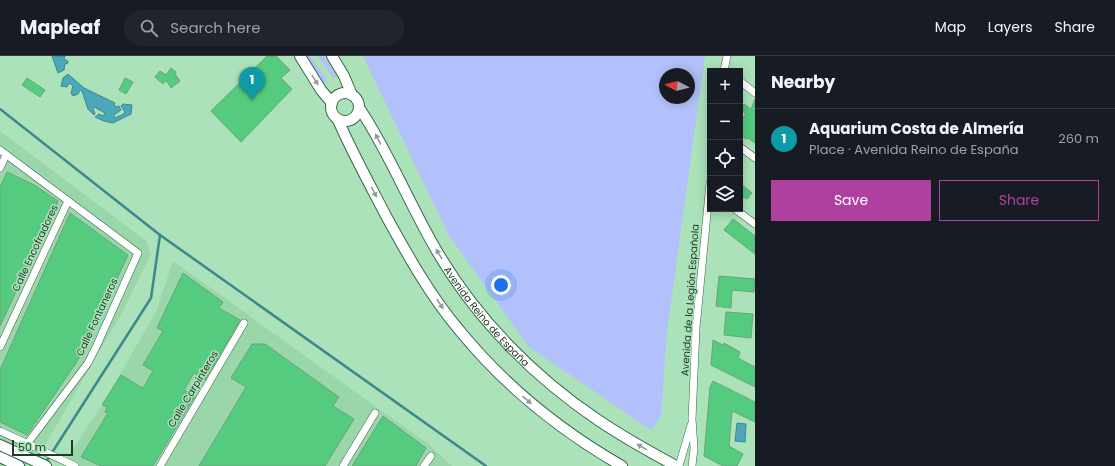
<!DOCTYPE html>
<meta charset="utf-8">
<style>
body{margin:0;font-family:Poppins,sans-serif;background:#20242c;color:#f1f3f6}
.controls{position:absolute;right:12px;top:12px;display:grid;overflow:hidden;border-radius:0px;box-shadow:0 2px 10px #0003}
.controls button{width:36px;height:36px;display:grid;place-items:center;padding:0;border:0;border-bottom:1px solid #363941;background:#171b24;color:#f1f3f6;font:20px sans-serif}
.compass{position:absolute;left:659px;top:12px;width:36px;height:36px;border-radius:50%;background:#171b24;box-shadow:0 2px 10px #0003;rotate:277deg}
.scale{position:absolute;left:12px;bottom:10px;width:61px;box-sizing:border-box;padding-left:4px;border:2px solid #233a2a;border-top:0;font-size:11px;line-height:14px;white-space:nowrap;color:#233a2a;-webkit-text-stroke:3px #abe2b9;paint-order:stroke}
.you{position:absolute;left:501px;top:229px;width:14px;height:14px;margin:-10px;border:3px solid #fff;border-radius:50%;background:#1a73e8;box-shadow:0 0 0 6px #1a73e833}
.badge{display:grid;place-items:center;width:26px;height:26px;border-radius:50%;background:#ae41a0;color:#fff;font-size:13px;font-weight:700}
.pin{position:absolute;translate:-50% -33px;filter:drop-shadow(0 1px 2px #0008)}
.pin::after{content:'';position:absolute;top:21px;width:14px;height:12px;background:inherit;clip-path:polygon(0 0,100% 0,50% 100%)}
.list{margin:0;padding:0;list-style:none}
h2{display:flex;justify-content:space-between;align-items:center;height:52px;margin:0;padding:0 16px;font-size:17px}
h2 small{font-size:13px;font-weight:400;color:#9ea1a6}
.list li{display:grid;grid-template-columns:26px 1fr auto;gap:12px;align-items:center;box-sizing:border-box;height:60px;padding:0 16px;border-top:1px solid #363941}
.list b{display:block;font-size:15px;white-space:nowrap}
.list p{margin:0;font-size:13px;white-space:nowrap;color:#9ea1a6}
.list em{font-size:13px;font-style:normal;color:#9ea1a6}
.actions{display:flex;gap:8px;padding:12px 16px}
.actions a{flex:1;padding:9px 0;border:1px solid #ae41a0;border-radius:0px;text-align:center;font-size:14px;color:#ae41a0}
.actions .main{background:#ae41a0;color:#fff}
.icon{flex:none;width:22px;height:22px;fill:none;stroke:currentColor;stroke-width:2;stroke-linecap:round;stroke-linejoin:round}
.map{position:relative;flex:none;width:755px;height:410px;overflow:hidden}
header{display:flex;align-items:center;gap:24px;box-sizing:border-box;height:56px;padding:0 20px;background:#171b24;border-bottom:1px solid #363941}
header strong{font-size:19px}
nav{display:flex;gap:22px;margin-inline-start:auto;font-size:14px}
.search{width:280px;height:36px;background:#20242c;display:flex;align-items:center;gap:10px;box-sizing:border-box;padding:0 14px;border-radius:22px;color:#9ea1a6;font-size:15px}
main{display:flex}
aside{flex:1;background:#171b24}
.map>svg:first-child{display:block}
.built{fill:#99d7aa}
.green{fill:#b2c1fb;fill-rule:evenodd}
.water{fill:#4aa8ba;stroke:#3e878f}
.lines{fill:none;stroke-linecap:round;stroke-linejoin:round}
.stream{stroke:#3e878f;stroke-width:2.5}
.building{fill:#54cb7f;stroke:#6da27c}
.street-casing{stroke:#356946;stroke-width:8}
.secondary-casing{stroke:#356946;stroke-width:12}
.street{stroke:#fff;stroke-width:7}
.secondary{stroke:#fff;stroke-width:10}
.oneway{fill:#919c94}
.labels{text-anchor:middle;dominant-baseline:central;stroke-width:3;stroke-linejoin:round;paint-order:stroke}
.street-label{font-size:10px;fill:#233a2a;stroke:#abe2b9}
</style>
<header>
<strong>Mapleaf</strong>
<div class="search"><svg class="icon" aria-label="search" viewBox="0 0 24 24"><circle cx="10" cy="10" r="6"/><path d="M15 15l6 6"/></svg>Search here</div>
<nav><a>Map</a><a>Layers</a><a>Share</a></nav>
</header>
<main>
<div class="map">
<svg width="755" height="410" viewBox="0 0 755 410">
<rect width="100%" height="100%" fill="#abe2b9"/>
<!-- built -->
<g class="built">
<polygon points="0,75 146,185 151,198 123,255 45,389 26,410 0,410"/>
<polygon points="173,205 428,388 452,410 63,410 69,399 101,351 156,256"/>
</g>
<!-- green -->
<g class="green">
<polygon points="305,0 310,0 328,25 324,28"/>
<polygon points="318,0 324,0 337,20 333,22"/>
<path d="M 363,0 L 705,0 L 667,275 L 661,360 L 651,374 L 529,291 L 448,178 ZM 665,18 L 689,18 L 689,42 L 665,42 Z"/>
</g>
<!-- water -->
<g class="water">
<polygon points="52,0 65,0 64,3 68,5 68,7 65,8 64,14 58,17"/>
<polygon points="68,18 84,32 115,47 114,49 117,51 119,50 121,54 114,59 114,62 122,59 125,56 121,50 123,48 132,49 131,58 113,67 104,65 95,61 99,58 103,60 105,57 94,51 93,53 95,57 94,59 88,53 82,35 80,34 78,38 73,40 71,37 73,30 69,27 67,31 61,30 63,22"/>
<polygon points="737,367 746,368 745,386 735,385"/>
</g>
<g class="lines">
<!-- stream -->
<g class="stream">
<polyline points="0,53 160,179 486,410"/>
<polyline points="46,406 151,242 160,179"/>
</g>
</g>
<!-- building -->
<g class="building">
<polygon points="267,0 276,0 290,14 281,22 292,33 241,86 211,55"/>
<polygon points="171,12 176,16 175,18 180,25 171,32 166,24 163,28 155,21 160,15 166,19"/>
<polygon points="27,22 45,34 40,41 22,29"/>
<polygon points="125,22 133,26 126,38 119,34"/>
<polygon points="755,43 755,87 748,82 746,83 740,78 740,66 746,58 740,53 744,48 751,53"/>
<polygon points="7,116 34,129 58,145 0,270 0,131"/>
<polygon points="740,127 752,137 747,143 744,141 740,146"/>
<polygon points="70,157 128,199 93,275 76,307 27,379 0,366 0,314"/>
<polygon points="733,163 755,180 755,198 724,174"/>
<polygon points="183,217 223,246 219,252 240,264 205,324 194,317 184,334 195,340 153,410 101,410 81,401 108,357 105,356 107,351 102,349 121,319 143,332 153,315 143,309 163,275 157,272"/>
<polygon points="719,220 755,223 754,236 732,234 731,252 716,250"/>
<polygon points="726,256 753,258 751,282 724,279"/>
<polygon points="713,284 723,289 724,287 740,296 738,302 755,311 755,331 711,309"/>
<polygon points="252,288 265,288 339,341 333,350 354,363 325,410 199,410 246,331 231,322"/>
<polygon points="713,325 755,346 755,366 732,355 729,390 743,398 737,410 723,410 704,400 710,331"/>
<polygon points="383,360 426,392 416,410 352,410"/>
</g>
<g class="lines">
<!-- street casing -->
<g class="street-casing">
<g id="street">
<polyline points="724,15 727,0"/>
<polyline points="740,25 755,37"/>
<polyline points="740,91 755,102"/>
<polyline points="0,94 138,197 97,289 88,307 27,388"/>
<polyline points="0,112 6,99"/>
<polyline points="735,153 755,168"/>
<polyline points="0,291 68,145"/>
<polyline points="0,375 75,410"/>
<polyline points="160,410 244,267"/>
<polyline points="343,410 375,357"/>
<polyline points="424,410 431,400"/>
<polyline points="679,410 691,369"/>
<polyline points="692,410 694,392 692,363 696,272 710,127"/>
</g>
</g>
<!-- secondary casing -->
<g class="secondary-casing">
<g id="secondary">
<polyline points="300,0 321,34 332,47"/>
<polyline points="332,0 344,20 352,39"/>
<circle cx="345" cy="51" r="14"/>
<path id="s1" d="M 360,53 C 390,98 410,150 438,197 C 477,263 534,321 598,364 C 623,381 650,396 676,410"/>
<path d="M 338,64 C 352,96 369,127 385,158 C 407,198 430,240 460,275 C 505,330 561,375 622,410"/>
<polyline points="0,389 46,410"/>
<polyline points="0,401 19,410"/>
</g>
</g>
<!-- street -->
<use href="#street" class="street"/>
<!-- secondary -->
<use href="#secondary" class="secondary"/>
</g>
<!-- one-way arrows -->
<defs><path id="oneway-solid" d="M-6-.8H1V-3.2L6.5 0L1 3.2V.8H-6Z"/></defs>
<g class="oneway">
<use href="#oneway-solid" transform="translate(315 24) rotate(58)"/>
<use href="#oneway-solid" transform="translate(378 83) rotate(-118)"/>
<use href="#oneway-solid" transform="translate(374 136) rotate(63)"/>
<use href="#oneway-solid" transform="translate(439 198) rotate(-121)"/>
<use href="#oneway-solid" transform="translate(440 248) rotate(56)"/>
<use href="#oneway-solid" transform="translate(527 344) rotate(41)"/>
<use href="#oneway-solid" transform="translate(642 391) rotate(-151)"/>
</g>
<g class="labels">
<!-- street labels -->
<g class="street-label">
<text transform="translate(35 192) rotate(-65)">Calle Encofradores</text>
<text transform="translate(690 244) rotate(-86)">Avenida de la Legión Española</text>
<text stroke="none"><textPath href="#s1" startOffset="244">Avenida Reino de España</textPath></text>
<text transform="translate(97 261) rotate(-65)">Calle Fontaneros</text>
<text transform="translate(193 333) rotate(-59)">Calle Carpinteros</text>
</g>
</g>
</svg>
<div class="controls">
<button>+</button>
<button>−</button>
<button><svg class="icon" aria-label="locate" viewBox="0 0 24 24"><circle cx="12" cy="12" r="6"/><path d="M12 2v4M12 18v4M2 12h4M18 12h4"/></svg></button>
<button><svg class="icon" aria-label="layers" viewBox="0 0 24 24"><path d="M12 4l9 5-9 5-9-5zM3 14l9 5 9-5"/></svg></button>
</div>
<svg class="compass" viewBox="-18 -18 36 36"><path d="M0-13l5 13h-10z" fill="#e53935"/><path d="M0 13l5-13h-10z" fill="#9ea1a6"/></svg>
<div class="scale">50 m</div>
<div class="you"></div>
<div class="pin badge" style="left:252px;top:44px;background:#0f9aa8">1</div>
</div>
<aside>
<h2>Nearby<small></small></h2>
<ul class="list">
<li><span class="badge" style="background:#0f9aa8">1</span><div><b>Aquarium Costa de Almería</b><p>Place · Avenida Reino de España</p></div><em>260 m</em></li>
</ul>
<div class="actions"><a class="main">Save</a><a>Share</a></div>
</aside>
</main>
